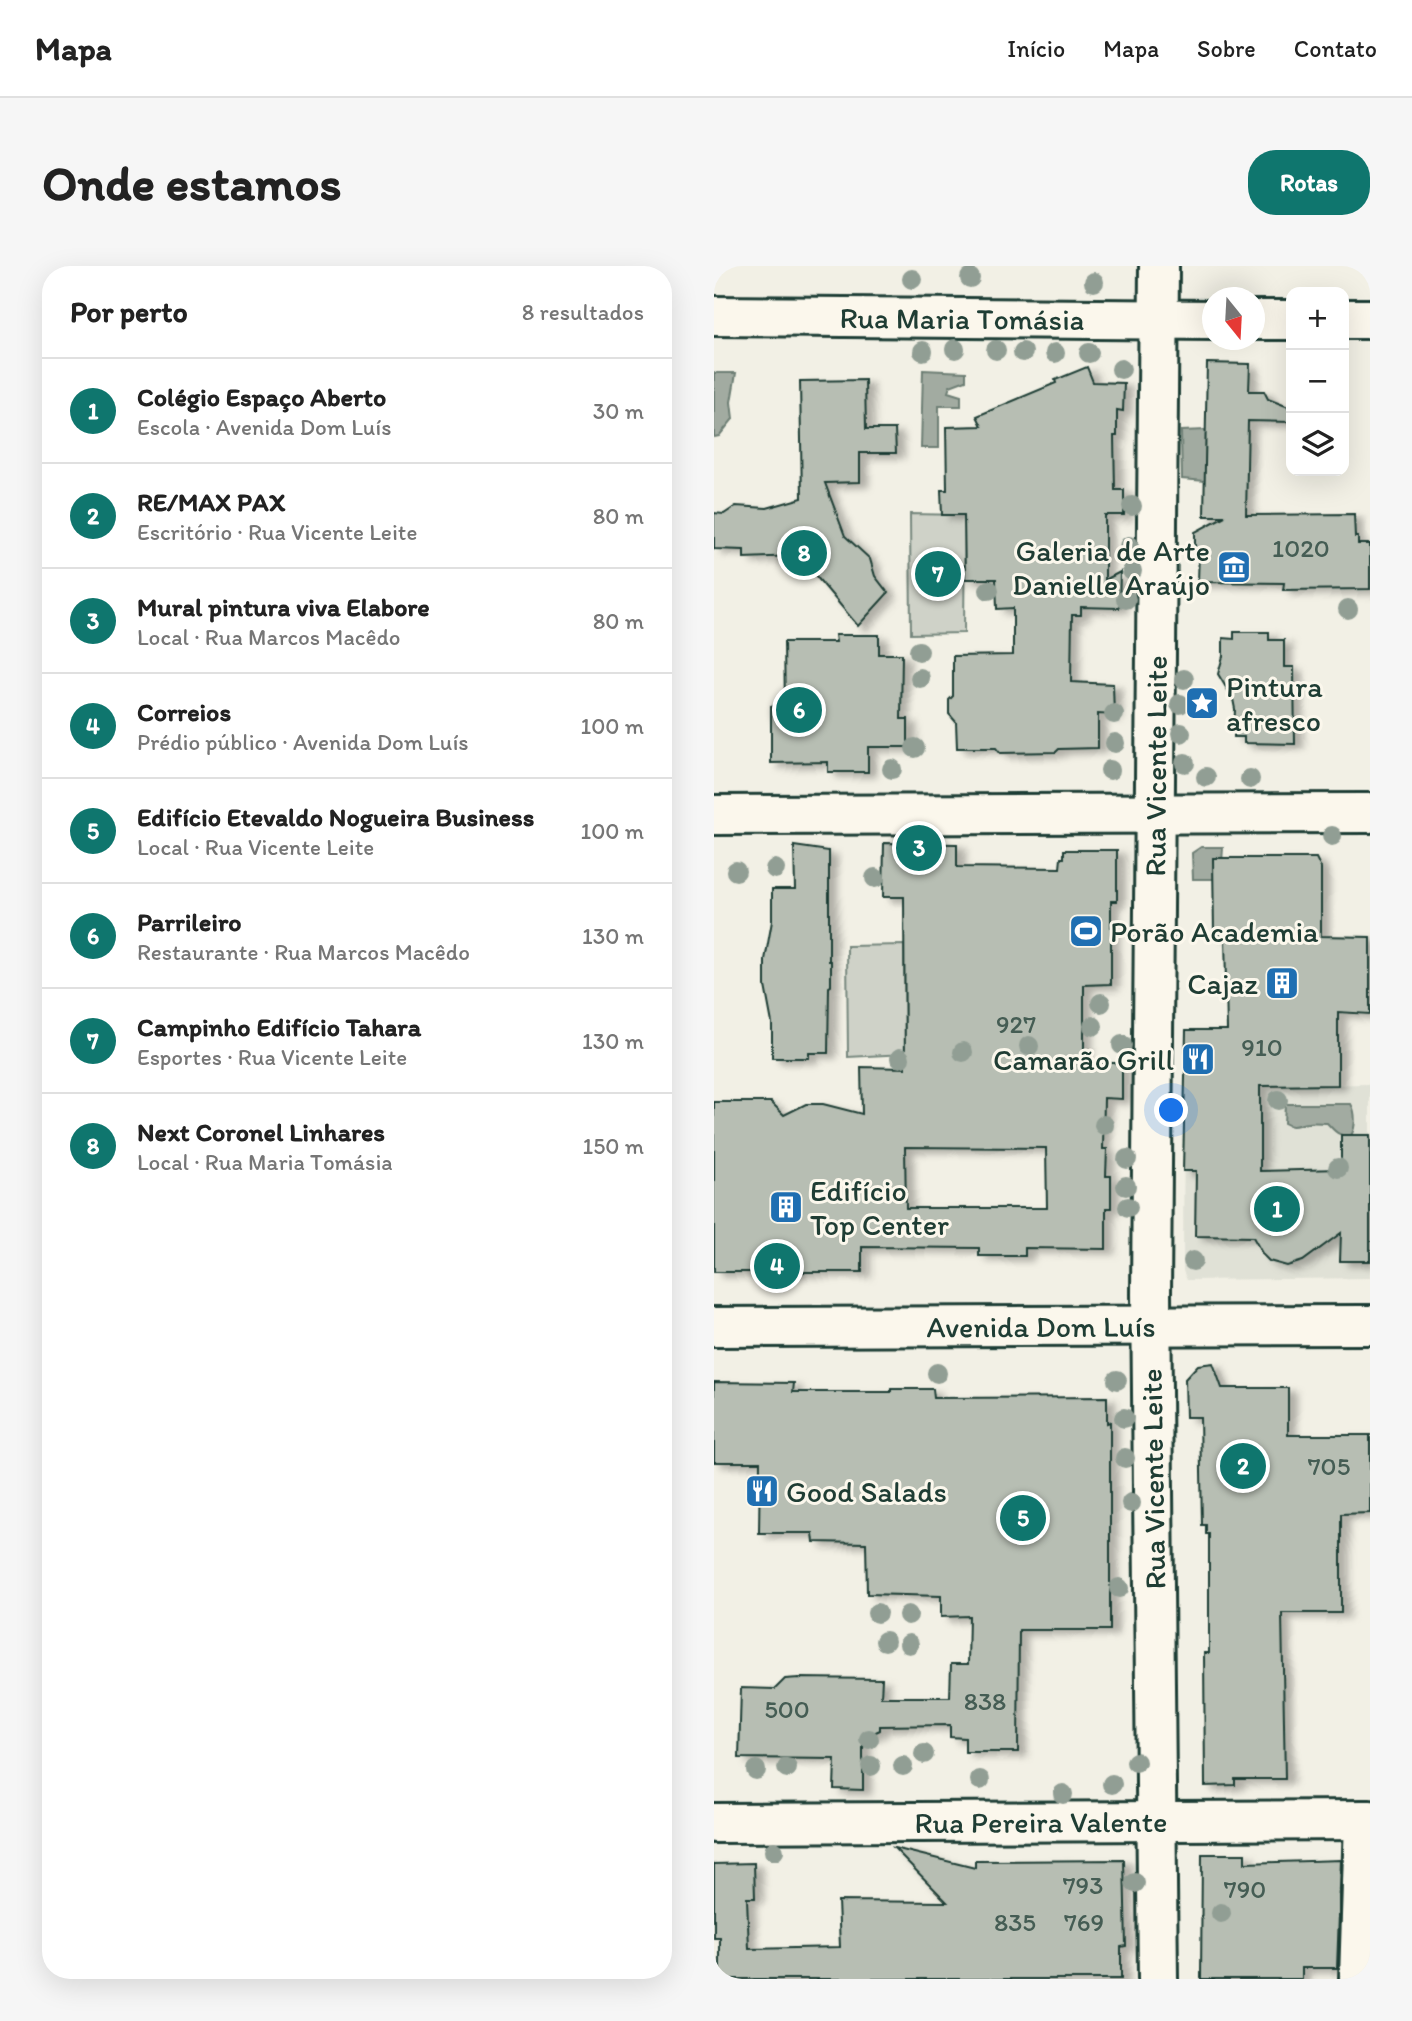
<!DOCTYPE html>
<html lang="pt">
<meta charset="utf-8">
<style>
body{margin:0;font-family:Itim,sans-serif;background:#f6f6f6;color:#222}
.controls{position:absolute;right:21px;top:21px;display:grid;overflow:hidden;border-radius:14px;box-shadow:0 7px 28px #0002}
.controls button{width:63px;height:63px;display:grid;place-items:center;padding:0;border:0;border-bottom:2px solid #e0e0e0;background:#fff;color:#222;font:35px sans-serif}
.compass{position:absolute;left:488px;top:21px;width:63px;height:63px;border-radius:50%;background:#fff;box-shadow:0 7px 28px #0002;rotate:162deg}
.you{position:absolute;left:458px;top:845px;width:24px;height:24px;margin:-18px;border:5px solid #fff;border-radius:50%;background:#1a73e8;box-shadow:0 0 0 10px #1a73e833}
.badge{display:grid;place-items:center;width:46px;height:46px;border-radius:50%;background:#0f766e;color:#fff;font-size:23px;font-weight:700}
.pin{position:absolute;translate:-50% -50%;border:4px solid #fff;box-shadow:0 2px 7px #0006}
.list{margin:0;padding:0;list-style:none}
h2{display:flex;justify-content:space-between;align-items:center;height:91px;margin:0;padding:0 28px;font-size:30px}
h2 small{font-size:23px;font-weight:400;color:#767676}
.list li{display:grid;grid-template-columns:46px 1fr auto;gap:21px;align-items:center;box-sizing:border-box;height:105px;padding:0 28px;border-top:2px solid #e0e0e0}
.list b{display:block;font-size:26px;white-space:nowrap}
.list p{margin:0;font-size:23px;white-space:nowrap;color:#767676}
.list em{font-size:23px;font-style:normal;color:#767676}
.icon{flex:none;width:38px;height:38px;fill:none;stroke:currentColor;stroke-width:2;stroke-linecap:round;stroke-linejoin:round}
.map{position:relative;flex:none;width:656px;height:1713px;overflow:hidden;border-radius:28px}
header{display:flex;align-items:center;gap:42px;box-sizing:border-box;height:98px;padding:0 35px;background:#fff;border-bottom:2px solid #e0e0e0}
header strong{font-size:33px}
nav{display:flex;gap:38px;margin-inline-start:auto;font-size:24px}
.intro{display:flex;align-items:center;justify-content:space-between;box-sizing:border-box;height:168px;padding:0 42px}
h1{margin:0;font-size:49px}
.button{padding:18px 32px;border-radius:28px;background:#0f766e;color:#fff;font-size:24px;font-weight:700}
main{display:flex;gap:42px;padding:0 42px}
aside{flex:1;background:#fff;border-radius:28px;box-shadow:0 7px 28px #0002}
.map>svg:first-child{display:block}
.built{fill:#e0e1d6}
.green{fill:#cfd2c8;stroke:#77887e;stroke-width:2}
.water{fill:#a2aba1;stroke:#6e7f75;stroke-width:2}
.building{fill:#b7beb3;stroke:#1f3d34;stroke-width:2;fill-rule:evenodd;filter:url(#shadow)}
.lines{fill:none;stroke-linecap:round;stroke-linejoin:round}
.minor-casing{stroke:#1f3d34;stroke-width:44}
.major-casing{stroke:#1f3d34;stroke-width:44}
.minor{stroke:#fbf7ec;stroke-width:38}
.major{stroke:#fbf7ec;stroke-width:38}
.tree{fill:#919e94}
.labels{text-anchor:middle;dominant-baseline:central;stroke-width:6;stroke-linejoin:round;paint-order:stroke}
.number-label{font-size:26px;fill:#455d54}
.street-label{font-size:30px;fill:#1f3d34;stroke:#fbf7ec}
.poi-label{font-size:30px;fill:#1f3d34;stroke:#fbf7ec;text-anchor:start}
</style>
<header>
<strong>Mapa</strong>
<nav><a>Início</a><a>Mapa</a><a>Sobre</a><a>Contato</a></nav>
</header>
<div class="intro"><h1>Onde estamos</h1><a class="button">Rotas</a></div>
<main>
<aside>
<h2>Por perto<small>8 resultados</small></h2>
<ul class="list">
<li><span class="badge">1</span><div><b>Colégio Espaço Aberto</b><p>Escola · Avenida Dom Luís</p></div><em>30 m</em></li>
<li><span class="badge">2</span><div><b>RE/MAX PAX</b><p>Escritório · Rua Vicente Leite</p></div><em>80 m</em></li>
<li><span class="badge">3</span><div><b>Mural pintura viva Elabore</b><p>Local · Rua Marcos Macêdo</p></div><em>80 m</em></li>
<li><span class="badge">4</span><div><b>Correios</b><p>Prédio público · Avenida Dom Luís</p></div><em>100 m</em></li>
<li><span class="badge">5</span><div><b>Edifício Etevaldo Nogueira Business</b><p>Local · Rua Vicente Leite</p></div><em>100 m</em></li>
<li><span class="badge">6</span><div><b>Parrileiro</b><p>Restaurante · Rua Marcos Macêdo</p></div><em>130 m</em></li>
<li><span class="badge">7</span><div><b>Campinho Edifício Tahara</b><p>Esportes · Rua Vicente Leite</p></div><em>130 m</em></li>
<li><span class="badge">8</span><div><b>Next Coronel Linhares</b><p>Local · Rua Maria Tomásia</p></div><em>150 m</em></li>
</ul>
</aside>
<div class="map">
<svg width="656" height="1713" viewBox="0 0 656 1713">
<defs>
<filter id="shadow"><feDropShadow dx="8" dy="4.5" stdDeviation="3.5" flood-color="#0004"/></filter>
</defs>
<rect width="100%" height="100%" fill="#f2f0e5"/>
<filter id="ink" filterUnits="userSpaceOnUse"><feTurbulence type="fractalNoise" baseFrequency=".0143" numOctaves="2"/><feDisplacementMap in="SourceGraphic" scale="14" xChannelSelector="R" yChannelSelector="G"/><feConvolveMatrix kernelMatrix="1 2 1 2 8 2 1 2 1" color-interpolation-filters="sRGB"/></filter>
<g filter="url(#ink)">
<!-- built -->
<polygon class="built" points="656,818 656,1012 473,1014 469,1005 470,821"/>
<!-- green -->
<g class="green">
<polygon points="196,248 251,249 250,367 197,368"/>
<polygon points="190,679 191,788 134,791 133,680"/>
</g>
<!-- water -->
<g class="water">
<polygon points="209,104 252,106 252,114 236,120 234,126 247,130 247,140 225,140 225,182 207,182"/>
<polygon points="0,107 22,107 17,136 19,153 5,170 0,171"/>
<polygon points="492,164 491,215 468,213 467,165"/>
<polygon points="487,581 509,581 507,613 479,613 478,587"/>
<path d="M 571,838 L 637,838 C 642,846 642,862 637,869 C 624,871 621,865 613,857 C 607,857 600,856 594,857 C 583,858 580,863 570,857 Z"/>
</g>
<!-- building -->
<g class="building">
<polygon points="493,97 536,98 535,125 550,125 554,133 577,142 577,156 534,155 532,249 640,248 641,271 644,271 644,278 656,278 656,323 569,324 570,317 484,316 485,285 481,285 481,266 511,250 490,250"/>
<polygon points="373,101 379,116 410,117 409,145 403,144 403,170 400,170 401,224 410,224 410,249 391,249 391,314 406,306 405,342 367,341 367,349 358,349 357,416 399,418 400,449 384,448 384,482 345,483 342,486 286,487 282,482 243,482 242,456 235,448 235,434 239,430 239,390 299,389 299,342 283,343 282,313 251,313 250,249 228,249 227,224 233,224 232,161 268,160 263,150 342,117 341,114"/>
<polygon points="151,114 152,163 181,163 182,187 146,187 146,216 111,217 131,270 156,293 161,310 174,327 144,360 96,303 82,290 30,292 30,284 0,283 0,247 10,248 22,240 53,242 88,232 86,115"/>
<polygon points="520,366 555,366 555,374 570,374 570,401 580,401 581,478 530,477 530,471 520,471 521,443 519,433 504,408 509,390 509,372 520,373"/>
<polygon points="121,369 165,369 165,388 188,388 187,453 194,453 194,481 154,481 154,506 114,506 114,496 57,497 57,440 71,439 70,376 122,376"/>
<path d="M 170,577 L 243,578 L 243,601 L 346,602 L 347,592 L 350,592 L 350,584 L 403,584 L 403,635 L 397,635 L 397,718 L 370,719 L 370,797 L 408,797 L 408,833 L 390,832 L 389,883 L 393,883 L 392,910 L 397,910 L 397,942 L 392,942 L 392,983 L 311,982 L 311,990 L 265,990 L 265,982 L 148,981 L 148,1006 L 0,1006 L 0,836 L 57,836 L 70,849 L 92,838 L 109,838 L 148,848 L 147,801 L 191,802 L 190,631 L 169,631 ZM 191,881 L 332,882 L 333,942 L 192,942 Z"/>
<polygon points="80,580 115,585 115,695 117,695 117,720 115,721 114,787 95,787 95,792 58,792 58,757 51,720 51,694 58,655 58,623 81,623"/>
<polygon points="499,592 602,592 607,602 607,670 656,671 656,748 624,746 624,819 546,820 546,905 627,903 627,869 656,869 656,995 626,995 627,967 589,995 573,1000 555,995 549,989 539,971 481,970 482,905 469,905 472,764 513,764 511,671 500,668"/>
<polygon points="499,1097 508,1122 574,1122 574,1169 656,1169 656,1247 627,1248 627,1347 568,1347 571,1513 521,1513 521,1519 491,1520 490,1387 495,1387 495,1268 492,1268 492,1259 488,1259 486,1151 472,1151 471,1113 484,1099"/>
<polygon points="0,1116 80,1117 79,1126 177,1126 177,1123 219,1123 220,1132 393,1131 393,1157 396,1156 396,1364 305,1364 304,1486 251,1486 251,1472 236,1471 236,1459 166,1460 166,1464 149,1472 149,1524 120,1523 121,1493 25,1492 27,1422 61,1423 71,1413 85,1412 168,1413 167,1431 236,1431 237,1398 254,1398 255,1350 227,1351 227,1330 153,1328 152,1277 100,1276 99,1267 45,1267 46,1196 0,1196"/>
<polygon points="180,1582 261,1602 261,1595 410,1594 412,1680 407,1681 407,1713 6,1713 6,1672 0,1672 0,1598 40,1597 41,1632 33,1632 35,1683 126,1681 124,1635 233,1636"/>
<polygon points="488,1588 531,1588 531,1597 627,1594 623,1702 588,1702 588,1713 487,1713"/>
</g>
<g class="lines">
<!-- minor casing -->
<g class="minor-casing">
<g id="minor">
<path id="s1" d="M 0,50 L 499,54"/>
<polyline points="630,53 656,53"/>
<polyline points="540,54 577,54"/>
<polyline points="0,549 656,547"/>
<path id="s2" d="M 0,1557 L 656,1554"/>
<path id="s3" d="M 444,1713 L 437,1028 L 445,0"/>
<polyline points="645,1713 650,1554"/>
</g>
</g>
<!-- major casing -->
<g class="major-casing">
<g id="major">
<path id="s4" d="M 0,1061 L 656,1059"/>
</g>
</g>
<!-- minor -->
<use href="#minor" class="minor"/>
<!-- major -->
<use href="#major" class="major"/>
</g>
<!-- trees -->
<g class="tree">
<circle cx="256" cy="12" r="10"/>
<circle cx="198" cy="13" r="10"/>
<circle cx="380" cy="16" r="10"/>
<circle cx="241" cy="83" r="10"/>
<circle cx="282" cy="84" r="10"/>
<circle cx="209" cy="85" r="10"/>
<circle cx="309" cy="86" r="10"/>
<circle cx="341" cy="87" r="10"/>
<circle cx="375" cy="87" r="10"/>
<circle cx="407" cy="103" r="10"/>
<circle cx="418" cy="240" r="10"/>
<circle cx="415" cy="280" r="10"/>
<circle cx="418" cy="305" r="10"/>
<circle cx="275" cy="324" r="10"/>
<circle cx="412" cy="333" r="10"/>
<circle cx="634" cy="343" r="10"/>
<circle cx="205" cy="385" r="10"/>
<circle cx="206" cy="412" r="10"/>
<circle cx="470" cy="413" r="10"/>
<circle cx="466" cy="438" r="10"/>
<circle cx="400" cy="448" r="10"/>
<circle cx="467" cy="467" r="10"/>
<circle cx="401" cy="477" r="10"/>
<circle cx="201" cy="482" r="10"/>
<circle cx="471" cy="497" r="10"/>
<circle cx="178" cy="503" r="10"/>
<circle cx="396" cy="504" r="10"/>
<circle cx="492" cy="511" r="10"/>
<circle cx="536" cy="513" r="10"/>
<circle cx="618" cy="570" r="10"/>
<circle cx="61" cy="603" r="10"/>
<circle cx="22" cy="605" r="10"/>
<circle cx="161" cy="612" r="10"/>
<circle cx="387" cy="737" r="10"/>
<circle cx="379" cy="760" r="10"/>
<circle cx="408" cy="779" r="10"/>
<circle cx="315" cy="780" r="10"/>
<circle cx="249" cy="786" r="10"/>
<circle cx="186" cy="792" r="10"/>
<circle cx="564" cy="834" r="10"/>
<circle cx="390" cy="859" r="10"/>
<circle cx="413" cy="893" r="10"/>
<circle cx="624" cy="902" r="10"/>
<circle cx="412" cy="920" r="10"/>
<circle cx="414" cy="941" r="10"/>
<circle cx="479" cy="995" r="10"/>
<circle cx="223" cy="1107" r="10"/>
<circle cx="403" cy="1114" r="10"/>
<circle cx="410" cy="1152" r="10"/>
<circle cx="411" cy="1192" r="10"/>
<circle cx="417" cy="1237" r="10"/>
<circle cx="405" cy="1322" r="10"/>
<circle cx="163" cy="1347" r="10"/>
<circle cx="194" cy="1349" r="10"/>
<circle cx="171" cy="1375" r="10"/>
<circle cx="195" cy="1378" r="10"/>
<circle cx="155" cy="1473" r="10"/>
<circle cx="210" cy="1488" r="10"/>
<circle cx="422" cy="1496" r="10"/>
<circle cx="157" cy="1500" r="10"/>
<circle cx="189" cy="1500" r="10"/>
<circle cx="73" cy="1502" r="10"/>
<circle cx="42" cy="1504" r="10"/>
<circle cx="266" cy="1514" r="10"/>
<circle cx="398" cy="1518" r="10"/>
<circle cx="349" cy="1528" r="10"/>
<circle cx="60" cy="1585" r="10"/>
<circle cx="421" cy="1617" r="10"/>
<circle cx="507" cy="1647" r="10"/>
</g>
</g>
<!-- icons -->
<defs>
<g id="museum-square" transform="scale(1.75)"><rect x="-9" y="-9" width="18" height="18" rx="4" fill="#1f6fb2" stroke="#fbf7ec"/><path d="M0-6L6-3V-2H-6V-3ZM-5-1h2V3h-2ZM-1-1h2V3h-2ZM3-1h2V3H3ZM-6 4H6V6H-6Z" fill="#fff"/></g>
<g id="sight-square" transform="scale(1.75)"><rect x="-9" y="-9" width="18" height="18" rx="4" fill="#1f6fb2" stroke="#fbf7ec"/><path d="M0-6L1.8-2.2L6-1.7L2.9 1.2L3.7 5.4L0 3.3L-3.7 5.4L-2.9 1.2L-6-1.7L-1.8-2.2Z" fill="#fff"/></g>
<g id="stadium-square" transform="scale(1.75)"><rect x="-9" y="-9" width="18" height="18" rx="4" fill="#1f6fb2" stroke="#fbf7ec"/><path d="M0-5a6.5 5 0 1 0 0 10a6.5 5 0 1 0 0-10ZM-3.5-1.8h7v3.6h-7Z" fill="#fff"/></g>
<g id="building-square" transform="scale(1.75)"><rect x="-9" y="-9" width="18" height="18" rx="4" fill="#1f6fb2" stroke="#fbf7ec"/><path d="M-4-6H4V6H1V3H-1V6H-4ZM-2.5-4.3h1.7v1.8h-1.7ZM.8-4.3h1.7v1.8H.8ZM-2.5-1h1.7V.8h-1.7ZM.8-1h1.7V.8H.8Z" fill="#fff"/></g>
<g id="restaurant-square" transform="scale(1.75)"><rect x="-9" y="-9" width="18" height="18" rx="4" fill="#1f6fb2" stroke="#fbf7ec"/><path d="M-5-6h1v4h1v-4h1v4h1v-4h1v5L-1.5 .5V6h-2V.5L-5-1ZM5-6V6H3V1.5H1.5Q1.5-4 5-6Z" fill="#fff"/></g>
</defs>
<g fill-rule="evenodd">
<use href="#museum-square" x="520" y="301"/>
<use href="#sight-square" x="488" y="437"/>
<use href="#stadium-square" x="372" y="665"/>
<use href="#building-square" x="568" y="717"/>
<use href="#restaurant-square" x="484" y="793"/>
<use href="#building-square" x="72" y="941"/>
<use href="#restaurant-square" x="48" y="1225"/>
</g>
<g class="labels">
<!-- number labels -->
<g class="number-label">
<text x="587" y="282">1020</text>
<text x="302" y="758">927</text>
<text x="548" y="781">910</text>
<text x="615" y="1200">705</text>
<text x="271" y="1435">838</text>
<text x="73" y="1443">500</text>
<text x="369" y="1619">793</text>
<text x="531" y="1623">790</text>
<text x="301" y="1656">835</text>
<text x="370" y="1656">769</text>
</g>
<!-- street labels -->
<g class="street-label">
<text stroke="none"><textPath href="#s1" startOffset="248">Rua Maria Tomásia</textPath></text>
<text stroke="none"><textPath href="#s3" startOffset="1213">Rua Vicente Leite</textPath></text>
<text stroke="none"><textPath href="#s4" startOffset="327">Avenida Dom Luís</textPath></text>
<text transform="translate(439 1213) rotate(-91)">Rua Vicente Leite</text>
<text stroke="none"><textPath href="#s2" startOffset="327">Rua Pereira Valente</textPath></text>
</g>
<!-- poi labels -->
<g class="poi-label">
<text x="496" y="284" text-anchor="end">Galeria de Arte<tspan x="496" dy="34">Danielle Araújo</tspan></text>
<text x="512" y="420">Pintura<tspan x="512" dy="34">afresco</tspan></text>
<text x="396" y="665">Porão Academia</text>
<text x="544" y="717" text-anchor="end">Cajaz</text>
<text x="460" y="793" text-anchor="end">Camarão Grill</text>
<text x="96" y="924">Edifício<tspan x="96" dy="34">Top Center</tspan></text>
<text x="72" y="1225">Good Salads</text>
</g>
</g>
</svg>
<div class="controls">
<button>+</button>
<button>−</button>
<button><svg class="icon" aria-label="layers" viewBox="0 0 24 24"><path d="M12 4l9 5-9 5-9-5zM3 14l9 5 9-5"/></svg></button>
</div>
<svg class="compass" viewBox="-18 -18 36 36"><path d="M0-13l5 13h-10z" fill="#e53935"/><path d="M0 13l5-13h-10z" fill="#767676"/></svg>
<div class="you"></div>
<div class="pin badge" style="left:563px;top:943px">1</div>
<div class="pin badge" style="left:529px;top:1200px">2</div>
<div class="pin badge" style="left:205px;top:582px">3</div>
<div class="pin badge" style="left:63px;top:1000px">4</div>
<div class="pin badge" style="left:309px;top:1252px">5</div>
<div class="pin badge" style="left:85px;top:444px">6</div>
<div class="pin badge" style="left:224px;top:308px">7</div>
<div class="pin badge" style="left:90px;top:287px">8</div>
</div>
</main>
